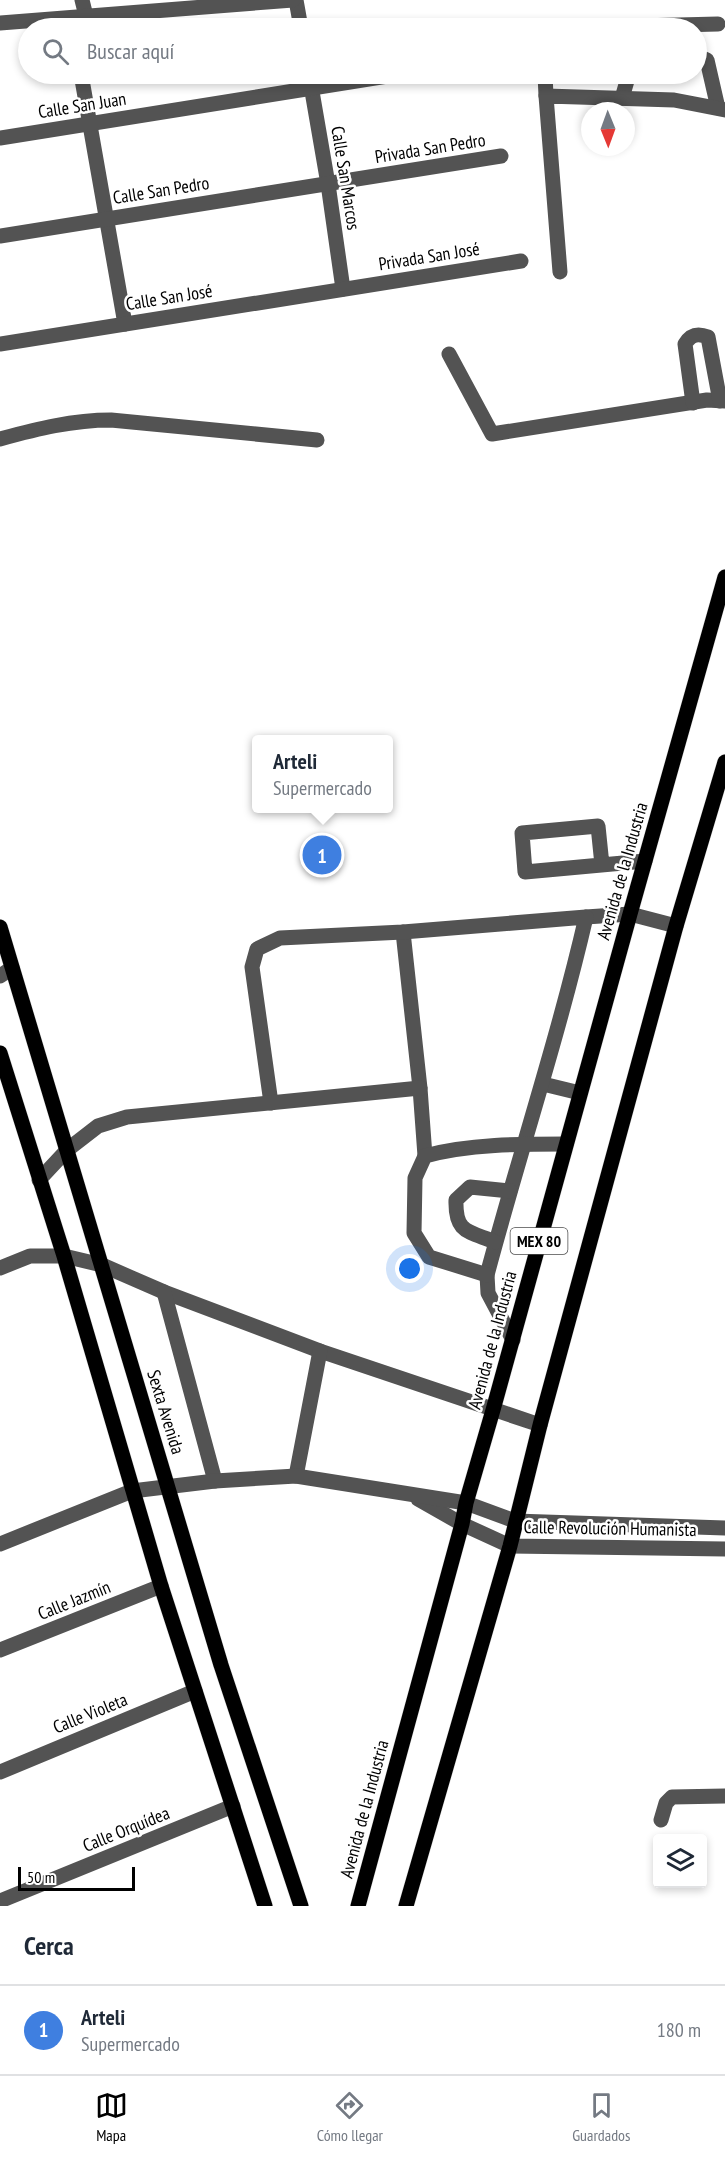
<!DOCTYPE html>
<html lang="es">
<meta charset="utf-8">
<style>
body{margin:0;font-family:"PT Sans Narrow",sans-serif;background:#f2f2f3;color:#1f2937}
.controls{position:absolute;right:18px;bottom:18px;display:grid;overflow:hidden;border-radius:6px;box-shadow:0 3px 9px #0003}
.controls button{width:54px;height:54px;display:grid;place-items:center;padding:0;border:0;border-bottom:2px solid #e0e1e3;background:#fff;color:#1f2937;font:30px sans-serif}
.compass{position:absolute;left:581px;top:102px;width:54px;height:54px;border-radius:50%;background:#fff;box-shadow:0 3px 9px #0003;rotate:179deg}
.scale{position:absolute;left:18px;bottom:15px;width:117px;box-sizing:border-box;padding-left:6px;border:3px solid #000;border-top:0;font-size:16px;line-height:21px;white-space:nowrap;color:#000;-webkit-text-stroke:4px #fff;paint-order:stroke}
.you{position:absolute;left:410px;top:1269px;width:21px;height:21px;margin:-15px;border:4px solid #fff;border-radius:50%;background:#1a73e8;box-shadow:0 0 0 9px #1a73e833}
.badge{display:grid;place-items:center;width:39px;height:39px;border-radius:50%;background:#000;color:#fff;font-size:20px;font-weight:700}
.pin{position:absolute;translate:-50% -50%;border:3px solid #fff;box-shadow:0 2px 6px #0006}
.popup{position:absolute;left:252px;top:735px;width:141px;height:78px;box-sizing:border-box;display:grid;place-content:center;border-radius:6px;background:#fff;filter:drop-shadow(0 2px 4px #0005);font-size:20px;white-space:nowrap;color:#747a83}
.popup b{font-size:22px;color:#1f2937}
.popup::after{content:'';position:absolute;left:50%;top:100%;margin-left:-12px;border:12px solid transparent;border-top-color:#fff}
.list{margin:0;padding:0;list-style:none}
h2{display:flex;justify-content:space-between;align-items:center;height:78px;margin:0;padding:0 24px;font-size:26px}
h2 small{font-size:20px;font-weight:400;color:#747a83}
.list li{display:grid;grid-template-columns:39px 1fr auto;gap:18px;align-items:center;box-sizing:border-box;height:90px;padding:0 24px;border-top:2px solid #e0e1e3}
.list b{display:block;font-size:22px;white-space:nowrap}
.list p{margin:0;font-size:20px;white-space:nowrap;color:#747a83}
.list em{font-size:20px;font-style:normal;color:#747a83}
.icon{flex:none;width:33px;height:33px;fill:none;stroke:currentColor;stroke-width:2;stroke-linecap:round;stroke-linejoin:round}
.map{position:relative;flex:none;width:725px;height:1906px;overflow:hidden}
.search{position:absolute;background:#fff;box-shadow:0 3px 9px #0003;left:18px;right:18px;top:18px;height:66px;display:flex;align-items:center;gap:15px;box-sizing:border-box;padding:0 21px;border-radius:33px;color:#747a83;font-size:22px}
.sheet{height:168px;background:#fff}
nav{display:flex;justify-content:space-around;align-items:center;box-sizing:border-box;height:84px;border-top:2px solid #e0e1e3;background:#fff;font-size:16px;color:#747a83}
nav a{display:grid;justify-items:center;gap:3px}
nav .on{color:#000}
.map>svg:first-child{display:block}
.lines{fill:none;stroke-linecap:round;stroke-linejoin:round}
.major-casing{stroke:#dbdbdb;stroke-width:16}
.minor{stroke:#535353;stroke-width:15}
.major{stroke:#000;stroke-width:15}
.labels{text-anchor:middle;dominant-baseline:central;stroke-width:5;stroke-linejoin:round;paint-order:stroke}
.shield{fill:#fff;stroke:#4c4c4c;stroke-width:1.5}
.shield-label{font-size:16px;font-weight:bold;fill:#000}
.street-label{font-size:18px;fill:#000;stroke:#fff}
</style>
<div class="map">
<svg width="725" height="1906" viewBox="0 0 725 1906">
<rect width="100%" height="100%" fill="#fff"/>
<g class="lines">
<!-- major casing -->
<g class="major-casing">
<g id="major">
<polyline points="0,927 221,1665 301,1906"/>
<polyline points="0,1053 64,1256 161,1586 265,1906"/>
<polyline points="358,1906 462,1524 466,1503 493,1410 630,914 725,577"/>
<polyline points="406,1906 510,1546 540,1425 676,926 725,762"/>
</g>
</g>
<!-- minor -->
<g class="minor">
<polyline points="82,0 86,16"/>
<polyline points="296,0 301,28"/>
<polyline points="0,23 293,0"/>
<polyline points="558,28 718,24"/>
<polyline points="696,55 707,60 718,108"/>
<polyline points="81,74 125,324"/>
<polyline points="309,74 328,184 343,289"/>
<polyline points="545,74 546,96"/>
<polyline points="622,98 629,74"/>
<polyline points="0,138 400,74"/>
<polyline points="0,236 501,156"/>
<polyline points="560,272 546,96 674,100 725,110"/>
<polyline points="0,344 521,261"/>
<polyline points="449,354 492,434 707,400 725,401"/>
<path d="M 693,403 L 685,344 C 691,334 698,333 708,337 L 720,401"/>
<path d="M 0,439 C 37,429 72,420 111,420 L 317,440"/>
<polyline points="602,865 598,826 522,833 525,872 645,861"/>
<polyline points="586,917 630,914 676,926"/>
<polyline points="403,932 420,1088 425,1156"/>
<polyline points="0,976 12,968"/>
<polyline points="543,1084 580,1093"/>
<path d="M 271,1103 L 252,967 L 257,949 L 280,938 L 403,932 L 586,917 C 558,1038 519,1155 487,1275 L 488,1293 L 513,1340"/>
<polyline points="39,1180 67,1150 98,1126 127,1117 420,1088"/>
<path d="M 495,1242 C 468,1231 455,1233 456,1200 L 470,1187 L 510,1191"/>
<polyline points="0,1268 30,1256 64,1256 102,1265 164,1292 320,1351 540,1425"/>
<path d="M 487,1275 L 429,1257 L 414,1233 L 415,1178 L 425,1156 C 468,1144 521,1144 566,1144"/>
<polyline points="164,1292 215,1481"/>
<polyline points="296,1476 320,1351"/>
<polyline points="418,1499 462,1524 510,1546 725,1549"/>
<polyline points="0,1544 132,1491 215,1481 296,1476 466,1503 515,1521 725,1528"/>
<polyline points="0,1650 161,1586"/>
<polyline points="0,1772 195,1691"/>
<polyline points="661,1820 666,1803 672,1797 725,1796"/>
<polyline points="0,1901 233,1806"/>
</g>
<!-- major -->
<use href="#major" class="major"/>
</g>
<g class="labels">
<!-- shield labels -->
<rect class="shield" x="510.5" y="1228" width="57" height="26" rx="4.5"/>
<g class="shield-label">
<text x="539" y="1241">MEX 80</text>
</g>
<!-- street labels -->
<g class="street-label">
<text transform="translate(82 105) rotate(-9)">Calle San Juan</text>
<text transform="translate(430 148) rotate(-9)">Privada San Pedro</text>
<text transform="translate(346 178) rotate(81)">Calle San Marcos</text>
<text transform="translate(161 190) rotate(-9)">Calle San Pedro</text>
<text transform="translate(429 256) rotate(-9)">Privada San José</text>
<text transform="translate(169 297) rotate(-9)">Calle San José</text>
<text transform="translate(622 871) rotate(-74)">Avenida de la Industria</text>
<text transform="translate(492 1340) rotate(-75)">Avenida de la Industria</text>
<text transform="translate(166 1412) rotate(73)">Sexta Avenida</text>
<text transform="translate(610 1528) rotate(1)">Calle Revolución Humanista</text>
<text transform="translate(74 1600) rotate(-22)">Calle Jazmín</text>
<text transform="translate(90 1713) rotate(-22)">Calle Violeta</text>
<text transform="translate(364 1809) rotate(-75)">Avenida de la Industria</text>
<text transform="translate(126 1829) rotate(-22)">Calle Orquídea</text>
</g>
</g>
</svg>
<div class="controls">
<button><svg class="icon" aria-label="layers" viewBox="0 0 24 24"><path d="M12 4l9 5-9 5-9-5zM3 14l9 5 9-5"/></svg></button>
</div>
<svg class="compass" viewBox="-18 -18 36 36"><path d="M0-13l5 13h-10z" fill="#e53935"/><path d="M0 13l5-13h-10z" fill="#747a83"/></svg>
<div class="scale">50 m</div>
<div class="you"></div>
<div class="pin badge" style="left:322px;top:855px;background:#3f7fe0">1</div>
<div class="popup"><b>Arteli</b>Supermercado</div>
<div class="search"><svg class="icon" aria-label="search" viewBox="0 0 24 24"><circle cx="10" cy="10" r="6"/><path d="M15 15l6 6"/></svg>Buscar aquí</div>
</div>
<section class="sheet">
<h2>Cerca<small></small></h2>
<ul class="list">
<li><span class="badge" style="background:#3f7fe0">1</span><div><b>Arteli</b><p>Supermercado</p></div><em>180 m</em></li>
</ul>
</section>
<nav>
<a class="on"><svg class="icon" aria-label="map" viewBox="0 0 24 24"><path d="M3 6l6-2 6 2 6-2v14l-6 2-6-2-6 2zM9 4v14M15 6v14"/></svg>Mapa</a>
<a><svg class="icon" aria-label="directions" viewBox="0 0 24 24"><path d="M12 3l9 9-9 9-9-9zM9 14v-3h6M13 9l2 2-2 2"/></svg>Cómo llegar</a>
<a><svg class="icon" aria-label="saved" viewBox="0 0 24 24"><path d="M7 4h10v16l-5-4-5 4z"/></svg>Guardados</a>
</nav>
